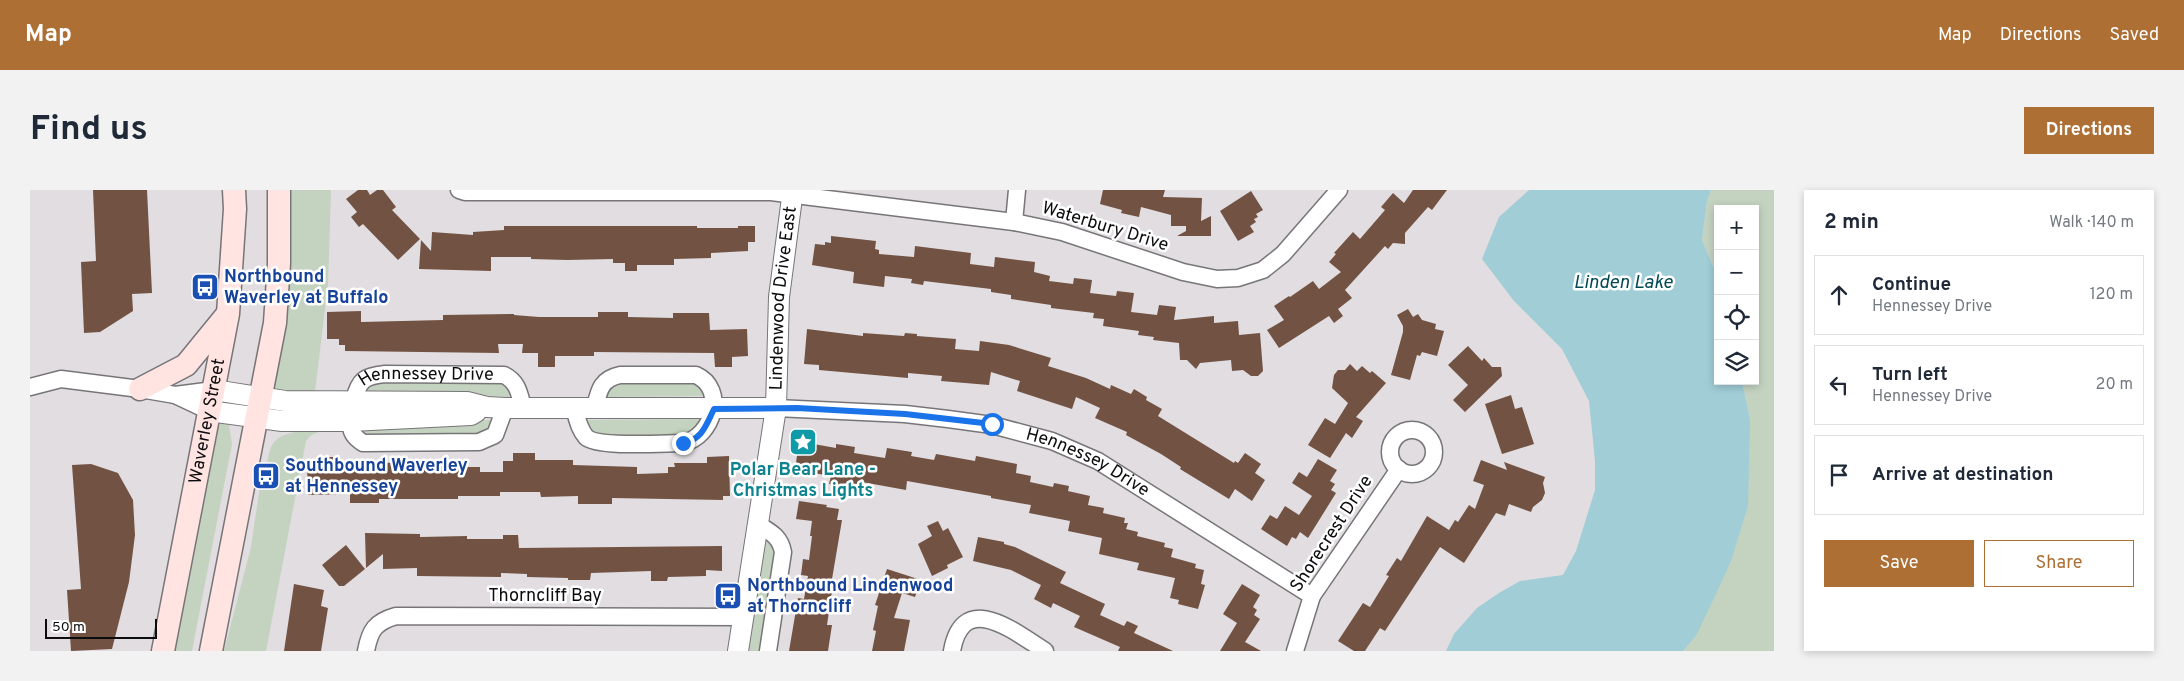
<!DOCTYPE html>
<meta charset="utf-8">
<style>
body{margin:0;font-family:Overpass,sans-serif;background:#f2f2f3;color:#1f2937}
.controls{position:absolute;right:15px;top:15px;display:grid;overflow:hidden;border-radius:0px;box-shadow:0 2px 8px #0003}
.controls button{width:45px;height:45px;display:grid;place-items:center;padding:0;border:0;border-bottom:1px solid #e0e1e3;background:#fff;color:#1f2937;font:25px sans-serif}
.scale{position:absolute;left:15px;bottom:12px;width:112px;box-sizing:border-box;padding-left:5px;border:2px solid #0c0b0d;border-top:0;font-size:14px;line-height:18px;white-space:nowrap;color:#0c0b0d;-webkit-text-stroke:4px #fff;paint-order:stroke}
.stop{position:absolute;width:15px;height:15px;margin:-11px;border:4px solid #1a73e8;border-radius:50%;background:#fff}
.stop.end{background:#1a73e8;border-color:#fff;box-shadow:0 1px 5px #0008}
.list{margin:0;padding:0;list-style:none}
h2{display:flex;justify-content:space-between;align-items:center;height:65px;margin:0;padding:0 20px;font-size:21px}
h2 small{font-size:16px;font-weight:400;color:#747a83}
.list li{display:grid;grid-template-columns:32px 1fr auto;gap:15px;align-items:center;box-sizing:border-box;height:80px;margin:0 10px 10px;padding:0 10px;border:1px solid #e0e1e3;border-radius:0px}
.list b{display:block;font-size:19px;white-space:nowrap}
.list p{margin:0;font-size:16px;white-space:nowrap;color:#747a83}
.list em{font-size:16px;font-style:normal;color:#747a83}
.actions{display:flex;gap:10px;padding:15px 20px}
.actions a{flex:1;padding:11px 0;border:1px solid #ad6f34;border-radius:0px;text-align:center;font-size:18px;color:#ad6f34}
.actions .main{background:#ad6f34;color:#fff}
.icon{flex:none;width:28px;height:28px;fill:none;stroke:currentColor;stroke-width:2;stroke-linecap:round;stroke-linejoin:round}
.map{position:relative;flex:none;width:1744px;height:461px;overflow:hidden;border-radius:0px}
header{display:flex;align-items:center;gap:30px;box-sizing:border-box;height:70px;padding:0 25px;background:#ad6f34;color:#fff}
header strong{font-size:24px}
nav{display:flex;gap:28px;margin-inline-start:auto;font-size:18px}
.intro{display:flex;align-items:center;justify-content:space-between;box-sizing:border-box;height:120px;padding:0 30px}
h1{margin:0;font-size:35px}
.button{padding:12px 22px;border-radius:0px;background:#ad6f34;color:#fff;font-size:18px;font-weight:700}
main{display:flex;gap:30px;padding:0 30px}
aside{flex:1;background:#fff;border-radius:0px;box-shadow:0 2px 8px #0003}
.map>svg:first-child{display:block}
.green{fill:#c4d3c0}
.water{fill:#a0cdd6}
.building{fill:#725243}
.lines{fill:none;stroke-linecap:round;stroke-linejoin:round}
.minor-casing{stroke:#787578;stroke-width:19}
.tertiary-casing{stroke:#787578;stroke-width:22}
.secondary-casing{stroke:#787578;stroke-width:25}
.minor{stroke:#fff;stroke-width:16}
.tertiary{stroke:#fff;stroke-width:20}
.secondary{stroke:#ffe4e2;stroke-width:22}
.route{stroke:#1a73e8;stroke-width:6}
.labels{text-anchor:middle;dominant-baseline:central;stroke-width:5;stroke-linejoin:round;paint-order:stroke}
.street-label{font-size:18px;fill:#0c0b0d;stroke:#fff}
.transit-label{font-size:18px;font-weight:bold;fill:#164399;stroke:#fff;text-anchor:start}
.culture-label{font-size:18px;font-weight:bold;fill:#0d838f;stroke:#fff}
.water-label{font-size:19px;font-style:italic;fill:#034953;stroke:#fff}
</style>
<header>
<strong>Map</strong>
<nav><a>Map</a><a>Directions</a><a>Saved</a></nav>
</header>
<div class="intro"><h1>Find us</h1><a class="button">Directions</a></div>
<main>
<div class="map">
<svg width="1744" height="461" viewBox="0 0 1744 461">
<rect width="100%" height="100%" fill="#e1dde1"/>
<!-- green -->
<g class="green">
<polygon points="249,0 301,0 298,94 284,210 229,215"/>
<polygon points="1681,0 1744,0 1744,461 1653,461 1666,446 1720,229 1712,191 1725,191 1725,19 1688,19 1688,88 1672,50 1677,11"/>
<polygon points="343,191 476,193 483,205 479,207 334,201"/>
<polygon points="584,191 667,192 672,197 675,206 576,207 574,205"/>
<polygon points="668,229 669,234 653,247 569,247 562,244 555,230"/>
<polygon points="460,230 464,233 453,245 335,246 330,243 328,235"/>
<polygon points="192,232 199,235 202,254 162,461 140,461 186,240"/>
<path d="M 270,241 L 289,242 L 281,245 L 276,251 L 236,461 L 194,461 L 221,357 L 230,296 L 237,296 L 239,282 L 236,281 C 240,254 241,246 270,241 Z"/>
<polygon points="736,348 747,358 732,461 717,461"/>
</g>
<!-- water -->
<polygon class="water" points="1499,0 1681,0 1677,11 1672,50 1688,88 1688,191 1712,191 1720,229 1718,316 1701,371 1684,408 1666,446 1653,461 1416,461 1424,444 1447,418 1469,403 1490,391 1533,385 1546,361 1565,300 1565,271 1559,211 1532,159 1484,111 1452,69 1469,27"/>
<!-- building -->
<g class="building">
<polygon points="63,0 117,0 122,103 102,104 103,121 70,142 54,143 51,72 66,71"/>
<polygon points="328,0 337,0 340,5 347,0 353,0 366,17 362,20 390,49 368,70 333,34 329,37 321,27 327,22 316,9"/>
<polygon points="1073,0 1135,0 1133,7 1172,8 1171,31 1181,26 1181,46 1147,46 1156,41 1156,36 1141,36 1141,25 1111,17 1109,27 1091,23 1092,20 1070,14"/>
<polygon points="1383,0 1417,0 1402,20 1398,17 1375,43 1375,54 1363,53 1358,59 1355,56 1315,100 1322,108 1308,119 1313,126 1304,133 1299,126 1249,158 1237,140 1254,130 1244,116 1259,106 1260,107 1283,91 1289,99 1311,82 1299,72 1306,64 1304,63 1323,42 1330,49 1355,20 1351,17 1363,3 1374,13"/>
<polygon points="1221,1 1233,20 1226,24 1228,27 1224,29 1226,32 1220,36 1224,42 1208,51 1190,21"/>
<polygon points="474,36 667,36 667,38 708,38 708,36 725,36 725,52 718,52 718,61 681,63 681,68 644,69 644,75 607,75 607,81 595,81 595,73 583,73 583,69 537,70 501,69 501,67 461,67 461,81 389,79 391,50 401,61 402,42 443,45 443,42 474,40"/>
<polygon points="801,46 846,51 845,59 849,60 849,64 884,67 885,56 941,63 940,74 964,77 965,67 1005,72 1004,82 1020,86 1019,91 1043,94 1044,88 1062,90 1060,103 1086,106 1087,101 1104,103 1101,122 1127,125 1129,115 1146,117 1144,130 1184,126 1184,133 1208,131 1209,145 1230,143 1233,181 1228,186 1221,186 1213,180 1202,181 1201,170 1170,173 1166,179 1157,170 1150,170 1149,153 1123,150 1124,147 1108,145 1109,141 1073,136 1074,129 1063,128 1064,123 1021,118 1021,115 981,109 981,105 961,102 961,99 894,91 893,95 881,93 882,89 855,86 854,97 823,93 824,82 782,75 785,54 795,55 795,52 801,53"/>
<polygon points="1378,119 1383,127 1388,124 1392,130 1406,134 1405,139 1414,141 1407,166 1392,162 1390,166 1387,165 1380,190 1361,185 1373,142 1373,136 1367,125"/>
<polygon points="331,121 331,132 413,130 413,125 484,124 484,125 509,127 568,127 568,122 598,122 598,127 643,128 643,123 679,123 680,140 717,139 718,166 702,167 702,177 685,177 684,163 564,162 564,166 525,166 525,177 508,177 508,163 492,163 493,154 468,154 469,163 315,161 315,155 309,155 309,149 297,149 297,122"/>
<polygon points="777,139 833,146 833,143 874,146 875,143 887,144 887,146 926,149 925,159 949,161 950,151 979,155 1021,168 1018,176 1056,188 1080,199 1081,195 1101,204 1104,199 1117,207 1116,210 1132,219 1128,226 1204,273 1205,271 1208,273 1215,263 1231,274 1225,283 1235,290 1222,311 1205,299 1199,309 1150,279 1151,277 1131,264 1096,245 1097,242 1065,228 1070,218 1046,207 1042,219 987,201 990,191 961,182 959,195 911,191 912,186 878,183 878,188 789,180 789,175 774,174"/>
<polygon points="1438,156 1452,171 1454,168 1462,177 1471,177 1472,186 1435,222 1423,210 1438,195 1418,175"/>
<polygon points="1320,174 1327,181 1332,176 1340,183 1342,181 1356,193 1326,227 1333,231 1322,248 1316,243 1300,268 1278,255 1295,228 1305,234 1318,213 1302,198 1304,185 1308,180 1315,180"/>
<polygon points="1481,205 1485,219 1492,217 1504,254 1472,264 1455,214"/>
<polygon points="778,253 806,258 806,254 825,257 824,263 855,268 857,258 882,262 881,266 904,270 906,264 945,271 946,266 987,274 986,283 1001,286 1000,292 1023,297 1024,293 1039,296 1038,301 1060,306 1058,315 1074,318 1073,323 1095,328 1094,333 1098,333 1096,339 1108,342 1107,346 1135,353 1134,357 1143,359 1141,367 1166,374 1165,378 1174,380 1171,394 1175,395 1168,419 1148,414 1149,410 1140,408 1145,388 1107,380 1109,373 1069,364 1072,348 1038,341 1040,331 999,323 1001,315 961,308 961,306 877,291 876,300 832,292 831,299 799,294 801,286 765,280 768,258 777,259"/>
<polygon points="483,263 505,263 505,270 543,270 543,275 607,277 607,284 638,283 638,277 645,277 644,273 677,273 677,267 699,266 700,306 693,306 693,310 582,308 582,314 548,314 548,306 511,307 510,302 470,302 470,306 428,306 428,309 349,309 349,313 320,313 320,304 278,305 277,274 294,274 294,267 308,267 308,272 372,273 372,276 395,276 394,271 412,271 412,277 450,277 450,282 473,282 473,271 483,271"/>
<polygon points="1288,269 1307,280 1300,291 1305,294 1301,300 1306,303 1278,348 1270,342 1266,349 1262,347 1257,356 1231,339 1240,325 1247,329 1255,316 1269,325 1282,306 1262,293 1269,282 1277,287"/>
<polygon points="1451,270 1477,280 1474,272 1515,287 1513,293 1515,303 1512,310 1503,317 1501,322 1479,314 1475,326 1466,323 1434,373 1410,357 1355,441 1350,438 1335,461 1324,461 1308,451 1333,413 1340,417 1359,386 1356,385 1367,368 1371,371 1397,326 1419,340 1425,330 1428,332 1439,315 1445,319 1454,295 1443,291"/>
<polygon points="61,274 88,283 103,310 105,345 99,392 82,459 41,461 37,400 51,399 42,275"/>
<polygon points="769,311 797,315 796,317 809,319 807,330 812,330 801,395 803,395 797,435 802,435 798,461 759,461 768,408 774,409 778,386 771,385 773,369 779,370 782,346 780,346 782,331 766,329"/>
<polygon points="908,331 913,341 918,338 933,367 917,375 918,378 902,386 888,354 902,346 897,336"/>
<polygon points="335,343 390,344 390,347 437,346 437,349 473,349 473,345 488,345 489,358 692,356 692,381 676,380 676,386 638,387 637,391 621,391 621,381 561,383 560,390 538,390 538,388 497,387 497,384 471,383 471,387 387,386 387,378 353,379 353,364 336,378"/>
<polygon points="948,347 974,352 974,354 985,357 1036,382 1030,393 1075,414 1070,425 1094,436 1097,431 1108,436 1104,443 1143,461 1088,461 1090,457 1044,437 1050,426 1023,413 1021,418 1004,409 1011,395 981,380 943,371"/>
<polygon points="316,355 335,379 314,396 309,396 292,375"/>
<polygon points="857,379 891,390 885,407 872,403 864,428 880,430 874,461 842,461 846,441 843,440 848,416 845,415"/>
<polygon points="264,394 294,400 291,416 298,418 291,461 254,461"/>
<polygon points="1212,394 1230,405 1223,417 1227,420 1224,425 1230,429 1215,452 1231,461 1190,461 1207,433 1193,424"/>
</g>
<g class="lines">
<!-- minor casing -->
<g class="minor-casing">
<g id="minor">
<polyline points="429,0 435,2 741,2 984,32 1032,42 1153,82 1187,89 1208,88 1233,80 1253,64 1309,0"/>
<polyline points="984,32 987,0"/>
<polyline points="0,197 31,189 110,199 145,205 179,221"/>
<polyline points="145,205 184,200"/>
<path id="s1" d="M 324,210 C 329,190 334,186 355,184 L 474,185 C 488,192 489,203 493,217"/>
<path d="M 544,218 C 547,228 549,239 556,247 C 567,258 635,253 653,253 C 683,247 697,199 666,185 L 590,185 C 571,189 569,200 565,217"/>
<path id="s2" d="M 746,218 L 875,224 L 918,229 L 962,235 L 1022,251 L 1068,271 L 1282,406"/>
<path d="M 321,231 C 320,242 324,247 333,253 L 449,252 L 465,245 L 475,218"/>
<circle cx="1382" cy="262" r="22"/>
<path d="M 729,335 C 742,343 750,347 753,362 L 738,461"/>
<path d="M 336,461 C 340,440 345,432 366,426 L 714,427"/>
<path d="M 922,461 C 933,399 985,442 1015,461"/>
<polyline points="1265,461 1282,406 1369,279"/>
</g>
</g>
<!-- tertiary casing -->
<g class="tertiary-casing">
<g id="tertiary">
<polyline points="184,200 255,211 437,212 457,217 475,218 746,218"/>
<polyline points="179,221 252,231 321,231 441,225 446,222"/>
<path id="s3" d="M 708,461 L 746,218 L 749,107 L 763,0"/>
</g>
</g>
<!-- secondary casing -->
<g class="secondary-casing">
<g id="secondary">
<polyline points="110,199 156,175 196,126"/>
<path id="s4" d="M 133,461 L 198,124 L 205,19 L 204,0"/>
<polyline points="181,461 245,133 249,73 249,0"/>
</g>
</g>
<!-- minor -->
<use href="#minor" class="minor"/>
<!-- tertiary -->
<use href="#tertiary" class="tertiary"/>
<!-- secondary -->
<use href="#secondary" class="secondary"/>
</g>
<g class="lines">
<!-- route -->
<path class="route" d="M 653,253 C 672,250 676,235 684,219 L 767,218 L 875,224 L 962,234"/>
</g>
<!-- icons -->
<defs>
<g id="bus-square" transform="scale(1.4375)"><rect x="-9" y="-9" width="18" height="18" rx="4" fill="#1a4fb4" stroke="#fff"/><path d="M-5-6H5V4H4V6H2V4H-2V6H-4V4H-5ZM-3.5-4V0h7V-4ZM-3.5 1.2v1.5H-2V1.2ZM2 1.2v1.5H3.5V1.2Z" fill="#fff"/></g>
<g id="sight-square" transform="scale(1.4375)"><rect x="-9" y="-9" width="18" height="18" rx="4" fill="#0f9aa8" stroke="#fff"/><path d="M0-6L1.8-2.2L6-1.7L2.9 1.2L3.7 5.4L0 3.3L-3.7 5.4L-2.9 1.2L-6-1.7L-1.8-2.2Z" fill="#fff"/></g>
</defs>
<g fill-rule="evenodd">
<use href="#bus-square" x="175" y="97"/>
<use href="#sight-square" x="773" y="252"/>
<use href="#bus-square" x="236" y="286"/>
<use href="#bus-square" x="698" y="406"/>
</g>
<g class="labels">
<!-- street labels -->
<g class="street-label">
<text transform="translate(1075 37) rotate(17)">Waterbury Drive</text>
<text stroke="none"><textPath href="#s3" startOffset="356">Lindenwood Drive East</textPath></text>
<text stroke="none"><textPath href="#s1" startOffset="86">Hennessey Drive</textPath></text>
<text stroke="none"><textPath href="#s4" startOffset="234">Waverley Street</textPath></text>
<text stroke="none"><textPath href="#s2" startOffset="320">Hennessey Drive</textPath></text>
<text transform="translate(1302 344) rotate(-57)">Shorecrest Drive</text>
<text x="515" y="406">Thorncliff Bay</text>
</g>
<!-- transit labels -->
<g class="transit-label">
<text x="194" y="87">Northbound<tspan x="194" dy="21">Waverley at Buffalo</tspan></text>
<text x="255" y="276">Southbound Waverley<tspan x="255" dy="21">at Hennessey</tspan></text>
<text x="717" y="396">Northbound Lindenwood<tspan x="717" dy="21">at Thorncliff</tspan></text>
</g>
<!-- culture labels -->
<g class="culture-label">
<text x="773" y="280">Polar Bear Lane -<tspan x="773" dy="21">Christmas Lights</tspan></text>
</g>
<!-- water labels -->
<g class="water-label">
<text x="1593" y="93">Linden Lake</text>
</g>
</g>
</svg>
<div class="controls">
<button>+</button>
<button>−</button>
<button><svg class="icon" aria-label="locate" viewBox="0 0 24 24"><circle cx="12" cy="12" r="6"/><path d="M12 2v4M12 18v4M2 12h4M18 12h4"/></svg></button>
<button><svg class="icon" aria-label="layers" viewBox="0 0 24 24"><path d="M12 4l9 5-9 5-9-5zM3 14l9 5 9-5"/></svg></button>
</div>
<div class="scale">50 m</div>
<div class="stop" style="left:962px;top:234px"></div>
<div class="stop end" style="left:653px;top:253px"></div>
</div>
<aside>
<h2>2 min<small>Walk · 140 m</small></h2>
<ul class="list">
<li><svg class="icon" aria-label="ahead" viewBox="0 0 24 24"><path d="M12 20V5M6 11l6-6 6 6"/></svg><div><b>Continue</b><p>Hennessey Drive</p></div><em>120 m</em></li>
<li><svg class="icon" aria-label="left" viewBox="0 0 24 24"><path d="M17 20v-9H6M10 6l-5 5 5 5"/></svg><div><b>Turn left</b><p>Hennessey Drive</p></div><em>20 m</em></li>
<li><svg class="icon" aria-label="arrive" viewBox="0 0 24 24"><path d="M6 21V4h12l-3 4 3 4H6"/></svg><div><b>Arrive at destination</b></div></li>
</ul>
<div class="actions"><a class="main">Save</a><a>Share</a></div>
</aside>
</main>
